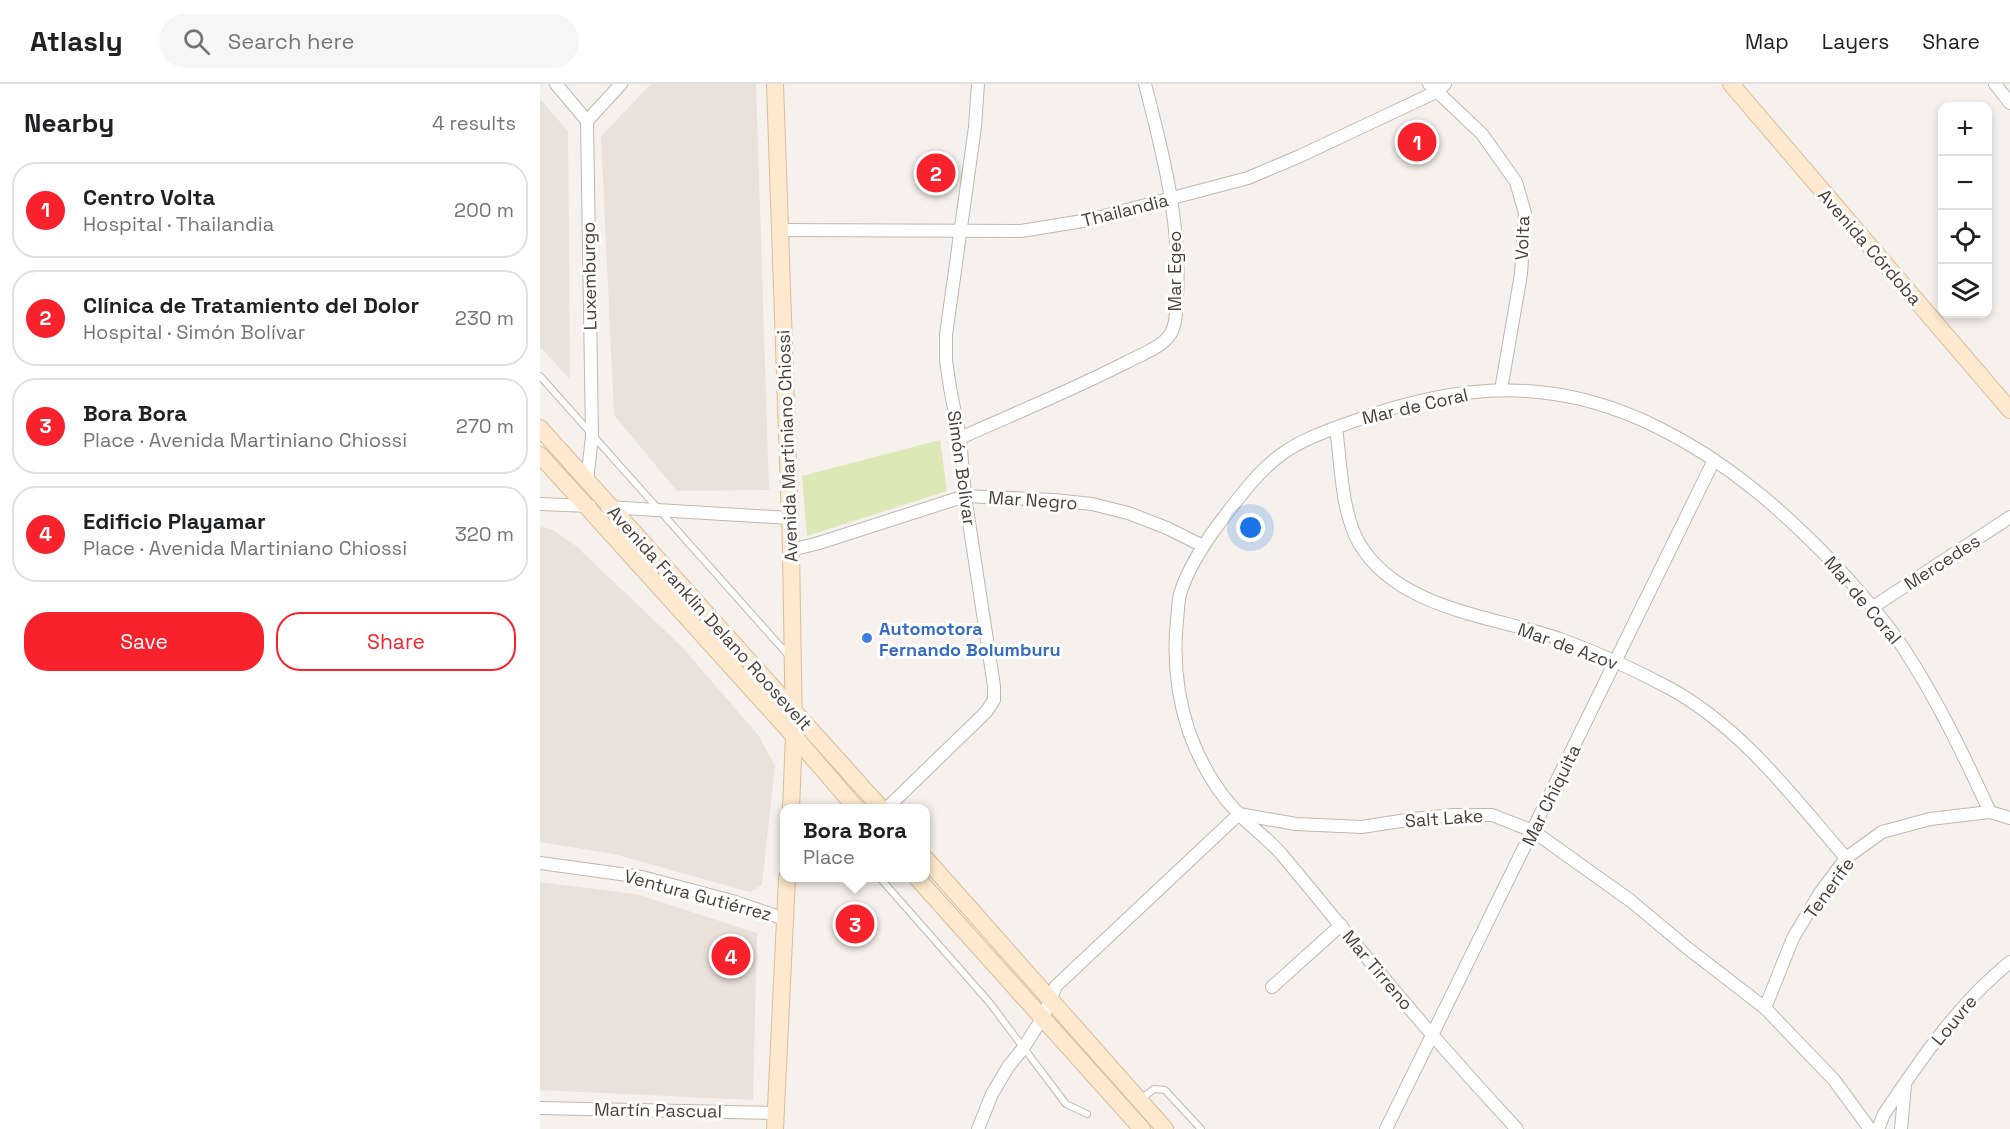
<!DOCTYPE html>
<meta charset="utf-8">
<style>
body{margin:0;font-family:"Space Grotesk",sans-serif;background:#f6f6f6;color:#202124}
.controls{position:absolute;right:18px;top:18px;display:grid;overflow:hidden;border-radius:12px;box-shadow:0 3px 9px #0003}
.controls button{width:54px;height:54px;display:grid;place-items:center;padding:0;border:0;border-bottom:2px solid #e0e0e0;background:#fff;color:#202124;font:30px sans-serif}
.you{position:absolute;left:711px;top:444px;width:21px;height:21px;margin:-15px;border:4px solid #fff;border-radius:50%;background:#1a73e8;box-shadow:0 0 0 9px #1a73e833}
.badge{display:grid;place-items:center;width:39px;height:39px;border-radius:50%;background:#f7222c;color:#fff;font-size:20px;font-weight:700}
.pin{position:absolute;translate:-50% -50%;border:3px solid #fff;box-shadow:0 2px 6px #0006}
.popup{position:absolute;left:240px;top:720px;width:150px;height:78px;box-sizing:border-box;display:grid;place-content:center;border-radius:12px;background:#fff;filter:drop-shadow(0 2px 4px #0005);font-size:20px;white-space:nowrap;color:#757577}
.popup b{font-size:22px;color:#202124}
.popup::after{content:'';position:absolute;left:50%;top:100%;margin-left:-12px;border:12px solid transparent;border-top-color:#fff}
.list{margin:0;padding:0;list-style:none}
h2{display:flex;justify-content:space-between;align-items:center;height:78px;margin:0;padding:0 24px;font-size:26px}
h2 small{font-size:20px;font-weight:400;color:#757577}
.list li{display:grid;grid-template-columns:39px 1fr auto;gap:18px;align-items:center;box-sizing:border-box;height:96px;margin:0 12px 12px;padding:0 12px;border:2px solid #e0e0e0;border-radius:24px}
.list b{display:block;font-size:22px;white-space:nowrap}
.list p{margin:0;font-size:20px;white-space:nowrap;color:#757577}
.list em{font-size:20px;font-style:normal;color:#757577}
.actions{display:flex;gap:12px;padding:18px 24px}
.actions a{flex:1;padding:14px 0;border:2px solid #f7222c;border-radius:24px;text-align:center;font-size:21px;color:#f7222c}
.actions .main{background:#f7222c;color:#fff}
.icon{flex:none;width:33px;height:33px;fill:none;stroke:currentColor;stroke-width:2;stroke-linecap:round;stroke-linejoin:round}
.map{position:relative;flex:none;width:1470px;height:1045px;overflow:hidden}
header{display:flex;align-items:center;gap:36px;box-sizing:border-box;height:84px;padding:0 30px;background:#fff;border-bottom:2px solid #e0e0e0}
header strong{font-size:28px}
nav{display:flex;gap:33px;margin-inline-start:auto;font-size:21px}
.search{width:420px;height:54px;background:#f6f6f6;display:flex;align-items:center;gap:15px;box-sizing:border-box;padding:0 21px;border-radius:33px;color:#757577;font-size:22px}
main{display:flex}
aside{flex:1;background:#fff}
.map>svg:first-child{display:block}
.residential{fill:#eae2da}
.green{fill:#dce9b6}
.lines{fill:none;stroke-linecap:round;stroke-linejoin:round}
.lane-casing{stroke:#c1b7ae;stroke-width:8}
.street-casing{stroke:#c1b7ae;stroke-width:14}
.secondary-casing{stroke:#d7bd9f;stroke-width:18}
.lane{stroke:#fff;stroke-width:6}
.street{stroke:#fff;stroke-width:12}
.secondary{stroke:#fee9ce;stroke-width:16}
.shop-dot{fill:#3f7fe0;stroke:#fff;stroke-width:2}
.labels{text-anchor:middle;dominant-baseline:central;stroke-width:6;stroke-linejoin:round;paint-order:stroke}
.street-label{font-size:18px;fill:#4a4039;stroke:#fff}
.shop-label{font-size:18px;font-weight:bold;fill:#366cbe;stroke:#fff;text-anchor:start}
</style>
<header>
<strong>Atlasly</strong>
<div class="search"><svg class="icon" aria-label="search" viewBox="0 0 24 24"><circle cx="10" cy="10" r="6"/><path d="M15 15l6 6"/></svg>Search here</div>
<nav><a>Map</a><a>Layers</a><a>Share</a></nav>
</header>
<main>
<aside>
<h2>Nearby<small>4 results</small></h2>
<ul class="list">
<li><span class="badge">1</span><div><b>Centro Volta</b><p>Hospital · Thailandia</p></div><em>200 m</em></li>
<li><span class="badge">2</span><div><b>Clínica de Tratamiento del Dolor</b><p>Hospital · Simón Bolívar</p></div><em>230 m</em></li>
<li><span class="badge">3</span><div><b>Bora Bora</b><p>Place · Avenida Martiniano Chiossi</p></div><em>270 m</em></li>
<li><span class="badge">4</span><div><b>Edificio Playamar</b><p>Place · Avenida Martiniano Chiossi</p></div><em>320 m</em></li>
</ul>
<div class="actions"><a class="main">Save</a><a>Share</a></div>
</aside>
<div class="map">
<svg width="1470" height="1045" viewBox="0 0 1470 1045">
<rect width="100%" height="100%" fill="#f6f1ec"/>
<!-- residential -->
<g class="residential">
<polygon points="111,0 216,0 229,406 137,407 74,331 61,52"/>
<polygon points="0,15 28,47 30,295 0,263"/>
<polygon points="0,443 11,445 35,461 142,563 219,652 235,682 222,801 210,808 74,770 0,758"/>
<polygon points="0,798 96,810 217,849 213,1016 0,1006"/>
</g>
<!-- green -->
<polygon class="green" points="400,356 407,407 267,452 262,392"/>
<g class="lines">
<!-- lane casing -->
<g class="lane-casing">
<g id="lane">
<polyline points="0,292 249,572"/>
<polyline points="340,794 449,918 526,1020 547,1030"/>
<polyline points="601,1015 614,1005 625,1006 661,1045"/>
</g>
</g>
<!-- street casing -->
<g class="street-casing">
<g id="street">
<polyline points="16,0 47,37"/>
<polyline points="889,0 942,50 976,98 985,129 981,190 961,306"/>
<polyline points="1455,0 1470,19"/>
<polyline points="240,146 481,147 549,136 708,94 760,72 896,8 905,0"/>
<path d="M 796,344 C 801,379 801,427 819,459 C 859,527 956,532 1023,556 C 1060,570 1096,586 1131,605 C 1203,645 1253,713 1306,774"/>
<path d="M 420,354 C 476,329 532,306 587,278 C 600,271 620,264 629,252 C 637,242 636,224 637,212 C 641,140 623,69 605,0"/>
<polyline points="47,397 52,352 47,37 81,0"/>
<polyline points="0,420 50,422"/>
<polyline points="67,423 250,434"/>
<polyline points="251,466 279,459 425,412 514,416 552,420 588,429 627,444 663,462"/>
<polyline points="1333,523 1470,433"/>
<polyline points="347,724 446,628 454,616 454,602 425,412 420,354 410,304 406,276 406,251 435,43 438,0"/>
<polyline points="0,779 102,793 192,817 245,835"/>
<polyline points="732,903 801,841"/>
<polyline points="1225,924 1253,854 1280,809 1306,774 1342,748 1390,735 1450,728 1470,734"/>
<polyline points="0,1024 236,1029"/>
<polyline points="438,1045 452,1010 468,983 484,963 503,933 516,902 699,730 756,740 822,743 873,735 913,731 952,731 993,747 1091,817 1146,863 1225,924 1294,996 1330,1045"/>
<polyline points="846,1045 1174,376"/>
<path d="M 977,1045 C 949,1015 922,985 895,954 C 843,895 794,833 743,772 C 730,756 713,745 699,730 C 676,707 660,678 649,648 C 637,612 633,574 637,536 C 638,528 638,518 640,510 C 647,487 664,460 678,441 C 697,416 717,388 742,370 C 764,354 790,346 814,337 C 921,298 1015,292 1119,344 C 1188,378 1246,429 1298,484 C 1322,510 1345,536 1364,565 C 1398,617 1424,672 1450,728"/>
<path d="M 1338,1045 L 1344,1030 C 1381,975 1418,920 1470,878"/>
<polyline points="1361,1045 1365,1001"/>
</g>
</g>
<!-- secondary casing -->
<g class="secondary-casing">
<g id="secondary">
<polyline points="235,0 251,466 254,652 251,724"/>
<polyline points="1191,0 1470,326"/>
<polyline points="0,344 341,724"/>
<polyline points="0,371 254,652 316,724"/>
<polyline points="386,775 625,1045"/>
<polyline points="377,794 602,1045"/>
<polyline points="235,1045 247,794"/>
</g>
</g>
<!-- lane -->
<use href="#lane" class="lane"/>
<!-- street -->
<use href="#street" class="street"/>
<!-- secondary -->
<use href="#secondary" class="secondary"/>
</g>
<!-- markers -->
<circle class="shop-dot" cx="327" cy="554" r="6"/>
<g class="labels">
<!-- street labels -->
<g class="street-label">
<text transform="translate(585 126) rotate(-14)">Thailandia</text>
<text transform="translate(982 154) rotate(-88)">Volta</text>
<text transform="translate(1330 163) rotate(49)">Avenida Córdoba</text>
<text transform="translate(634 187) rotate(-90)">Mar Egeo</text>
<text transform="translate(49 192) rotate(-91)">Luxemburgo</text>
<text transform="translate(875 322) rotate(-13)">Mar de Coral</text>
<text transform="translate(247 362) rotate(-92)">Avenida Martiniano Chiossi</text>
<text transform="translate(422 384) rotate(82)">Simón Bolívar</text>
<text transform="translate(493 416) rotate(4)">Mar Negro</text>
<text transform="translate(1402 478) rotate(-33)">Mercedes</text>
<text transform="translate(1323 516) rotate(50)">Mar de Coral</text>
<text transform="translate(170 534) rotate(48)">Avenida Franklin Delano Roosevelt</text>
<text transform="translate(1028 562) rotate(20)">Mar de Azov</text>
<text transform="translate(1011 711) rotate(-64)">Mar Chiquita</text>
<text transform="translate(904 734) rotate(-4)">Salt Lake</text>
<text transform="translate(1289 804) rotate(-54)">Tenerife</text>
<text transform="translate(158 811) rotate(15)">Ventura Gutiérrez</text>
<text transform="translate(838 886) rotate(50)">Mar Tirreno</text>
<text transform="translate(1414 936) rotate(-50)">Louvre</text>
<text transform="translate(118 1026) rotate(1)">Martín Pascual</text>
</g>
<!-- shop labels -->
<g class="shop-label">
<text x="339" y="544">Automotora<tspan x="339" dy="21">Fernando Bolumburu</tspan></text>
</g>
</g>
</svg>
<div class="controls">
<button>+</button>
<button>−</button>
<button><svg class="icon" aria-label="locate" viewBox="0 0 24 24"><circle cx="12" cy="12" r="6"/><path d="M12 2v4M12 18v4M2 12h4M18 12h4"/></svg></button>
<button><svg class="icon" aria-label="layers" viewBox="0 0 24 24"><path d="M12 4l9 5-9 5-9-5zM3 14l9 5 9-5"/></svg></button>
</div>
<div class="you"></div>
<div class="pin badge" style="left:877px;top:58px">1</div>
<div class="pin badge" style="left:396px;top:89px">2</div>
<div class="pin badge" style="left:315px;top:840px">3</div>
<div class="popup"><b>Bora Bora</b>Place</div>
<div class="pin badge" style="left:191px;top:872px">4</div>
</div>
</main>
